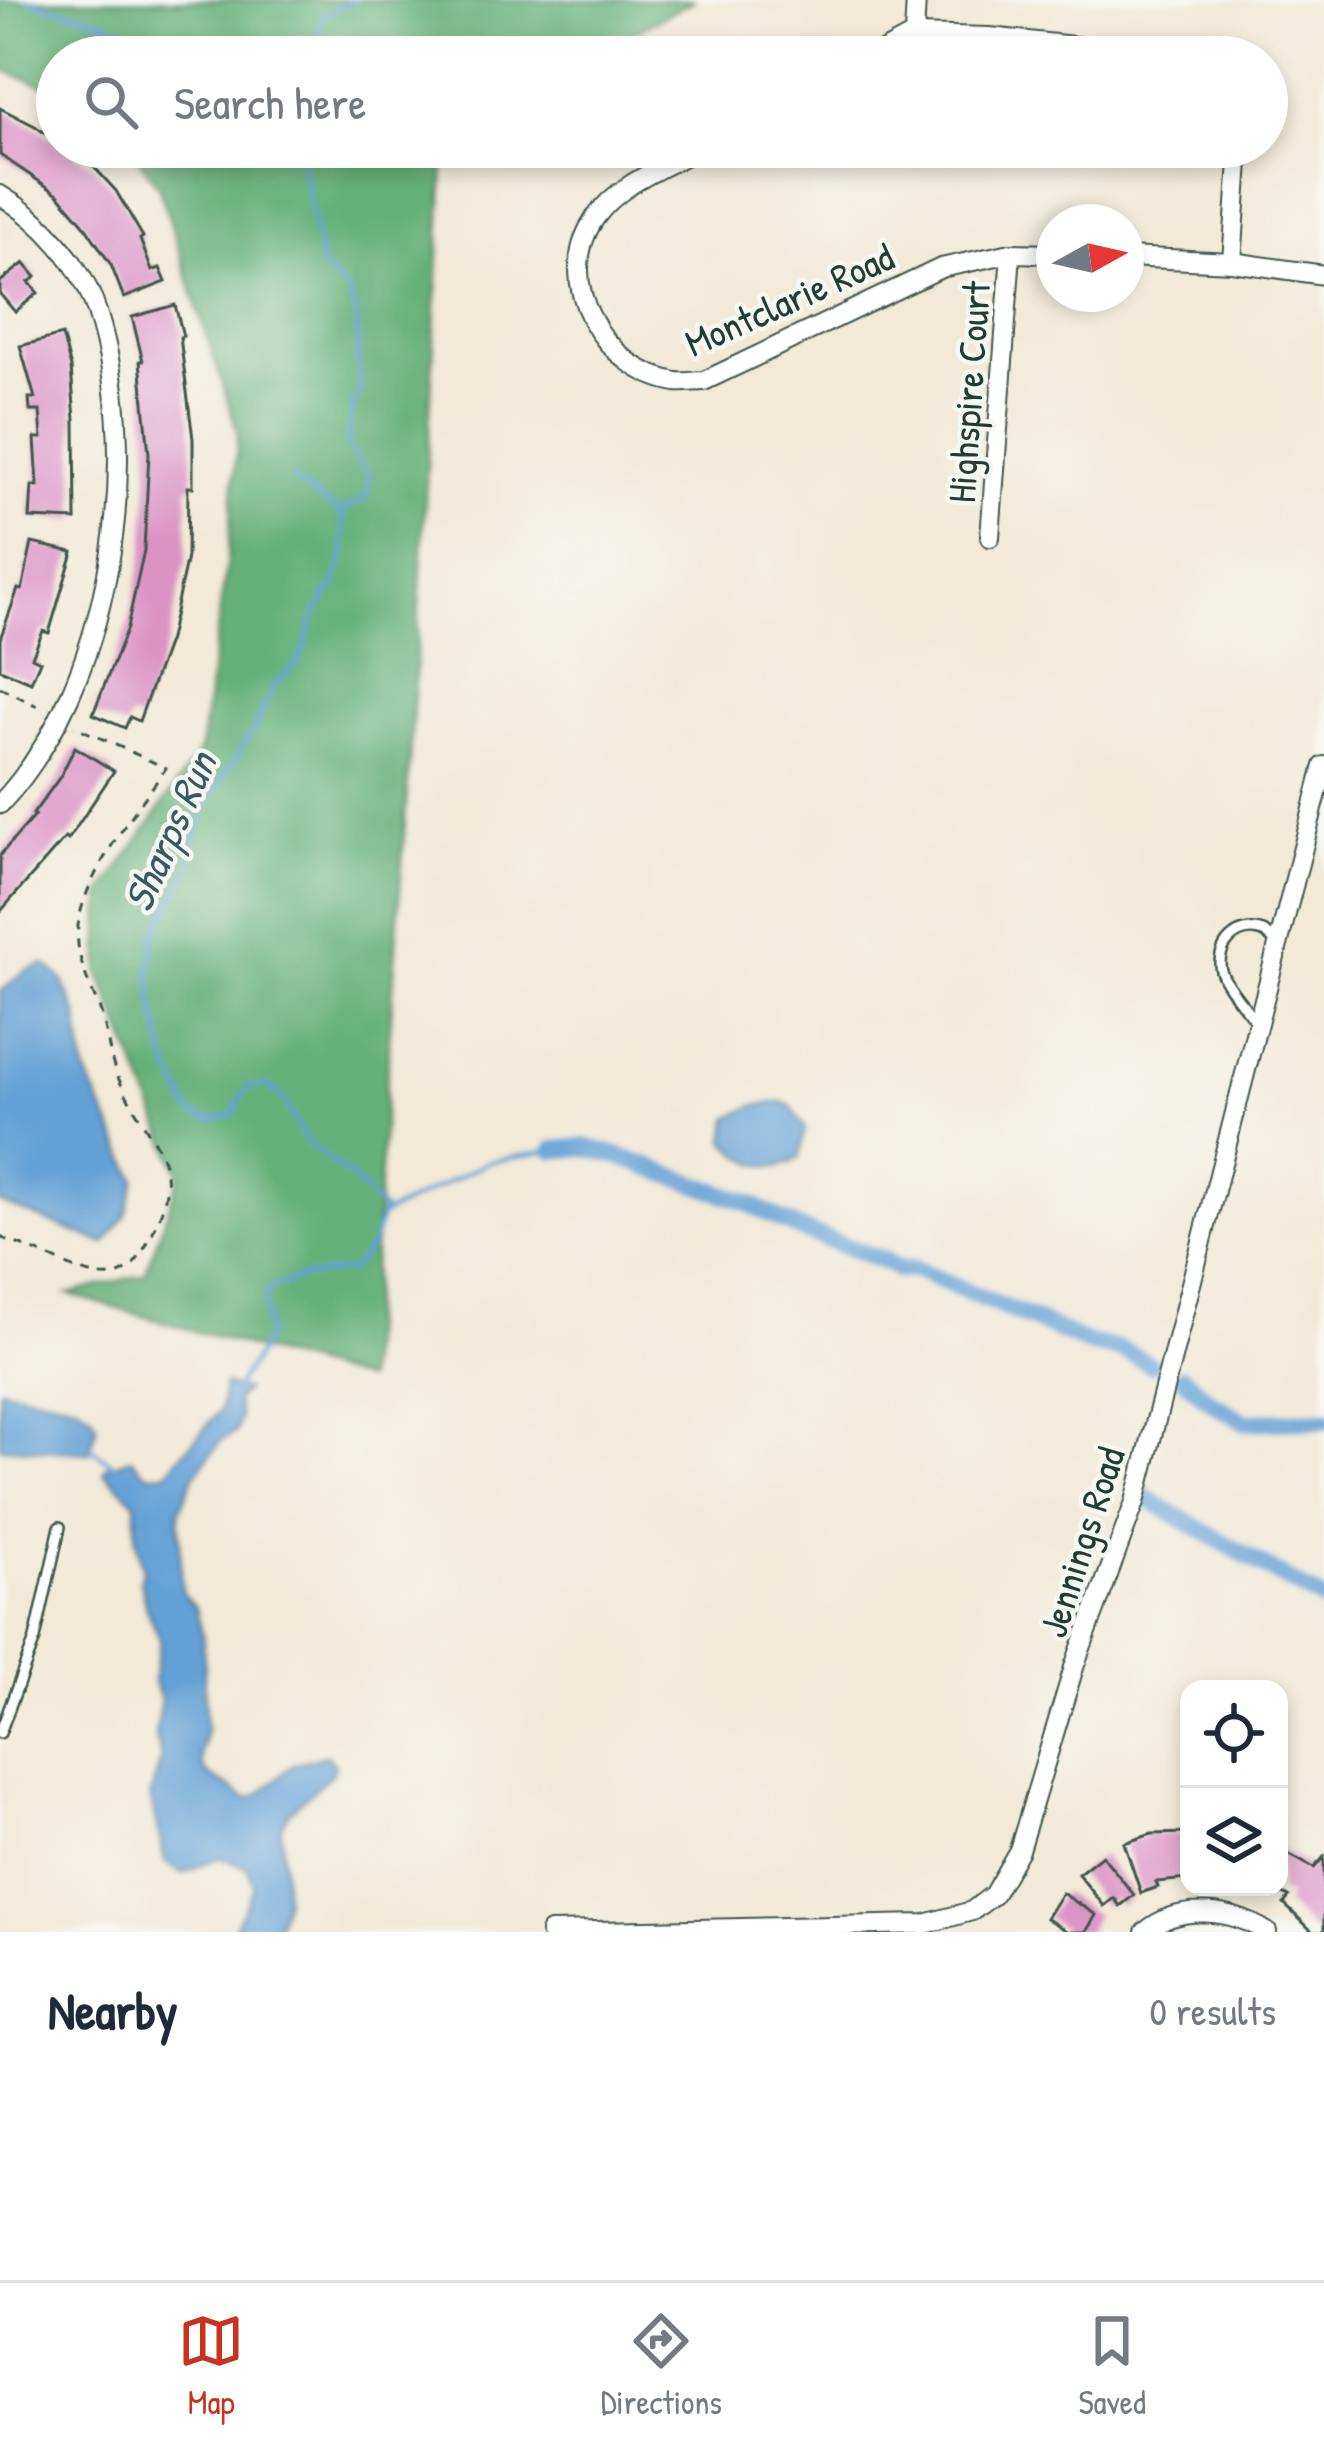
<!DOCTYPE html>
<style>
body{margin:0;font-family:"Patrick Hand",sans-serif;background:#f6f6f7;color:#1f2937}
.controls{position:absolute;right:36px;bottom:36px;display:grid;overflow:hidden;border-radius:24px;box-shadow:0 6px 18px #0003}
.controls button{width:108px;height:108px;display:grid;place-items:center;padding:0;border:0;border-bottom:3px solid #e0e1e3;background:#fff;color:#1f2937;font:60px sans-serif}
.compass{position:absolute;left:1036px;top:204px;width:108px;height:108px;border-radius:50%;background:#fff;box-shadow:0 6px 18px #0003;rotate:82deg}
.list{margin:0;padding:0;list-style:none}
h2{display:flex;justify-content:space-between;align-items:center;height:156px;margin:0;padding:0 48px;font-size:51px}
h2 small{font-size:39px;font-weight:400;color:#747a83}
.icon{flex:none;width:66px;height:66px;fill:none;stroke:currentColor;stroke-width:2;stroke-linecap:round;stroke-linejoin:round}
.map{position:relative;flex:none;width:1324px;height:1932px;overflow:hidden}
.search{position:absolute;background:#fff;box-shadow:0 6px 18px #0003;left:36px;right:36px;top:36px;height:132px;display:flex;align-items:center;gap:30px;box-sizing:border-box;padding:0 42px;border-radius:66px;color:#747a83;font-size:45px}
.sheet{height:348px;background:#fff}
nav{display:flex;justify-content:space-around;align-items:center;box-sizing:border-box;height:168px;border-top:3px solid #e0e1e3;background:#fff;font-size:33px;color:#747a83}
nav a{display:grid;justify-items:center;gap:6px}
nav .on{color:#c8321e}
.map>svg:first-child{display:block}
.forest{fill:#65b078;stroke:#427656;stroke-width:3}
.water{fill:#64a0d5;stroke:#426e84;stroke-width:3}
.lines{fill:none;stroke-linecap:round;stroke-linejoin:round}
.stream{stroke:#64a0d5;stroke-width:4.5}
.canal{stroke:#64a0d5;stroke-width:18}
.building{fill:#db92c5}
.lane-casing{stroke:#3f574c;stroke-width:14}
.street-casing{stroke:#3f574c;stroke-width:22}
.path{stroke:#3f574c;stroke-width:3;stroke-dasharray:9 9;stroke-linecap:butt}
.lane{stroke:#fff;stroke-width:9}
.street{stroke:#fff;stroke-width:18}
.labels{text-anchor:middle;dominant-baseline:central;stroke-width:9;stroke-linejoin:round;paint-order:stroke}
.street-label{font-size:39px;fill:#1f3d34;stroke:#f6f6f2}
.water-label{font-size:42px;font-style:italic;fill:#345b64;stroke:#f6f6f2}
</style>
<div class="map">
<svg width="1324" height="1932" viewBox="0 0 1324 1932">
<rect width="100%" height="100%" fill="#f6f6f2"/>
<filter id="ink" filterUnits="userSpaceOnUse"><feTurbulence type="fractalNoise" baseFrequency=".00833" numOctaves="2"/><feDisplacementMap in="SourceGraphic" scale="24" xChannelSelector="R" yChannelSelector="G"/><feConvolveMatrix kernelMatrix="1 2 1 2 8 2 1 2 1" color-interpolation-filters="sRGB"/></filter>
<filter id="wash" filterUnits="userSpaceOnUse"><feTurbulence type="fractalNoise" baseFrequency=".004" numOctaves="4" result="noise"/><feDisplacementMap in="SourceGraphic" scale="48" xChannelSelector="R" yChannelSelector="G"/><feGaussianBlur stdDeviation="2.7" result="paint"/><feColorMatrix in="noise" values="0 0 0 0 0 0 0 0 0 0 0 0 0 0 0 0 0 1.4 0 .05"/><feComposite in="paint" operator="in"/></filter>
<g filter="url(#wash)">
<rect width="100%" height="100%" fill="#f2e9d6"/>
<!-- forest -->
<g class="forest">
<polygon points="0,0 695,0 587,57 57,57 57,90 0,69"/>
<polygon points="131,147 457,147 444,167 414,695 365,1381 68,1294 145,1274 180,1175 99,973 101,895 200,750 228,555 238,433 159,188"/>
</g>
<!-- water -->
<g class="water">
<polygon points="45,964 62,979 78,1016 85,1071 136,1179 126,1215 105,1244 0,1203 0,992 25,971"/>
<path d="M 782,1102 L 790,1105 L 805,1128 L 800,1157 C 775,1177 744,1163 726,1140 L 729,1118 L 756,1105 Z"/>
<polygon points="224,1384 245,1391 236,1400 240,1417 236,1432 221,1441 195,1474 179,1512 182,1593 196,1608 203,1637 206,1730 201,1754 202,1767 209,1775 248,1799 258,1795 293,1764 327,1755 335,1765 330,1775 289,1812 281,1826 285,1898 275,1932 232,1932 254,1886 247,1868 220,1857 182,1874 165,1862 150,1796 161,1759 155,1735 161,1698 153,1682 160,1639 146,1608 140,1581 143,1570 136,1539 136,1503 104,1472 106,1467 131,1458 147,1474 166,1473 220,1410"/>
<polygon points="0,1388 76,1404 91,1414 97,1425 89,1453 0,1447"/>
</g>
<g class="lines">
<!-- stream -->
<g class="stream">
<polyline points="28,0 100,20 151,40 193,47 208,57"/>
<polyline points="329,57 319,38 321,16 356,0"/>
<polyline points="299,147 322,268 349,292 357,318 359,394 352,409 347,445 369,477 365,500 349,506 343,513"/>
<polyline points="292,479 343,515"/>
<polyline points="383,1215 488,1162 554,1150"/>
<path d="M 234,1392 C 241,1373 259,1359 265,1339 C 270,1322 261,1305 268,1289 L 304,1277 L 351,1270 L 372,1245 L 383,1210 L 352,1178 L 308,1144 L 282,1097 L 269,1086 L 247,1087 L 232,1116 L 207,1120 L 191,1113 L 168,1064 L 158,1025 L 150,977 L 155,934 L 190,868 L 195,836 L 208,802 L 255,727 L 273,687 L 301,658 L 316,612 L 334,585 L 344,555 L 343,515"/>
<polyline points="88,1446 118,1467"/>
</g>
<!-- canal -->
<g class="canal">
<polyline points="554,1150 585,1147 612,1154 744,1201 801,1230 886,1261 899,1270 914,1269 1090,1344 1122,1350 1150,1364"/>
<polyline points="1183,1377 1211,1402 1245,1422 1324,1420"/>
<polyline points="1143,1496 1324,1601"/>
</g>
</g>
<g id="blocks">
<!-- building -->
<g class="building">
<polygon points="0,108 35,126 57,142 57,147 63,147 94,167 116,191 143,237 140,239 152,271 160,268 166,282 124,298 111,265 83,223 58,194 0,155"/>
<polygon points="24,263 36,277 29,282 38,293 15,312 0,294 0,282"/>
<polygon points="175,305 183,336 180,337 193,439 193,487 188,487 187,557 169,639 139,721 130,717 125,728 93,714 127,628 144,550 149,454 140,361 143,361 132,317"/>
<polygon points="62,335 71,368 75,420 76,520 30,518 32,486 38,486 35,438 42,438 40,411 30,411 29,398 35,398 20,346"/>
<polygon points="32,543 73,552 49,633 43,631 32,657 40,661 31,682 0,669 0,639 18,589 22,590"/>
<polygon points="75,747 114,771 68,840 65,838 0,912 0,855 35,815 33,814 60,777"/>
<polygon points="1189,1833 1189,1879 1156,1882 1158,1887 1141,1893 1124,1843 1152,1834"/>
<polygon points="1279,1849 1314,1868 1324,1857 1324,1932 1313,1932 1284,1904 1289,1897 1279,1892"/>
<polygon points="1102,1855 1134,1895 1120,1906 1114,1898 1104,1906 1078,1874"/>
<polygon points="1062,1893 1096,1915 1086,1932 1068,1932 1046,1918"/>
</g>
</g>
</g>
<g filter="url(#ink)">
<use href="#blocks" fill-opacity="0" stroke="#3f574c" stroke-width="3"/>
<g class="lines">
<!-- lane casing -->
<g class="lane-casing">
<g id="lane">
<path d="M 1255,1021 C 1245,1006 1226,987 1221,971 C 1215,946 1238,923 1263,932 C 1269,935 1274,940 1279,944"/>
<polyline points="0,1733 35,1639 60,1527"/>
</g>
</g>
<!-- street casing -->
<g class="street-casing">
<g id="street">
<polyline points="914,35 916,0"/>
<polyline points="873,57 914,35 990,37 1175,57"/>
<path d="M 702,147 C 665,167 619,183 595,218 C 551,282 604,370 676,382 C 684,383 695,381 704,381 L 941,268 L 1011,253 L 1054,254"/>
<path d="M 0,195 C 42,220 82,264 97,312 C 145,461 110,688 0,804"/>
<polyline points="1126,257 1232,262 1240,147"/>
<polyline points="1232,262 1324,275"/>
<polyline points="990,537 1011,253"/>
<polyline points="550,1932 925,1924 972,1911 993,1895 1019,1850 1075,1664 1135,1502 1324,766"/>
<path d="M 1145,1932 C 1179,1903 1231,1909 1267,1932"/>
</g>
</g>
<!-- path -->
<g class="path">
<polyline points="0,687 37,706"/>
<path d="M 0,1237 C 17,1244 34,1250 51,1258 C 87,1274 120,1293 144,1249 C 194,1160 150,1151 117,1075 C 107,1052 108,1028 98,1005 C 87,979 75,955 78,926 C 84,874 136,811 166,768 L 74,726"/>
</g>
<!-- lane -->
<use href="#lane" class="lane"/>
<!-- street -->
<use href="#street" class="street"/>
</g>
</g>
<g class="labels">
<!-- street labels -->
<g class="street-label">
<text transform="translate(789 299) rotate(-24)">Montclarie Road</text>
<text transform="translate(968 392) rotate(-86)">Highspire Court</text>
<text transform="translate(1081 1542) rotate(-72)">Jennings Road</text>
</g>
<!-- water labels -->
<g class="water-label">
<text transform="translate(169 831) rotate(-66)">Sharps Run</text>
</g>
</g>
</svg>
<div class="controls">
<button><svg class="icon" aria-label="locate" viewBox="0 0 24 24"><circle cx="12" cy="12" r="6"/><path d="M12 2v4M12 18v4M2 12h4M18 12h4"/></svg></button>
<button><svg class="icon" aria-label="layers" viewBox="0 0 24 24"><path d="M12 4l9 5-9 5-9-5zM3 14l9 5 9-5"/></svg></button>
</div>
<svg class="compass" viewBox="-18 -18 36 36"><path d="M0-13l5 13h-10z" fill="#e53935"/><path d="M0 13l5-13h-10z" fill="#747a83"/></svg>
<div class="search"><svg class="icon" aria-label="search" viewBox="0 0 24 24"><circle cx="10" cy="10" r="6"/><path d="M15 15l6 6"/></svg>Search here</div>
</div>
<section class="sheet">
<h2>Nearby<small>0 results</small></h2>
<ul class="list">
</ul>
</section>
<nav>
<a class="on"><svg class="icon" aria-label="map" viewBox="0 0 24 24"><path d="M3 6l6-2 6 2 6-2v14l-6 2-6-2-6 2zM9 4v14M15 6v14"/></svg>Map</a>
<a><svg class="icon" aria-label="directions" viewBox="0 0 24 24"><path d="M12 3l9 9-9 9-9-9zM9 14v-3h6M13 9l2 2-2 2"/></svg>Directions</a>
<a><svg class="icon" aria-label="saved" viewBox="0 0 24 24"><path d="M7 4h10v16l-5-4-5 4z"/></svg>Saved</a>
</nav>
